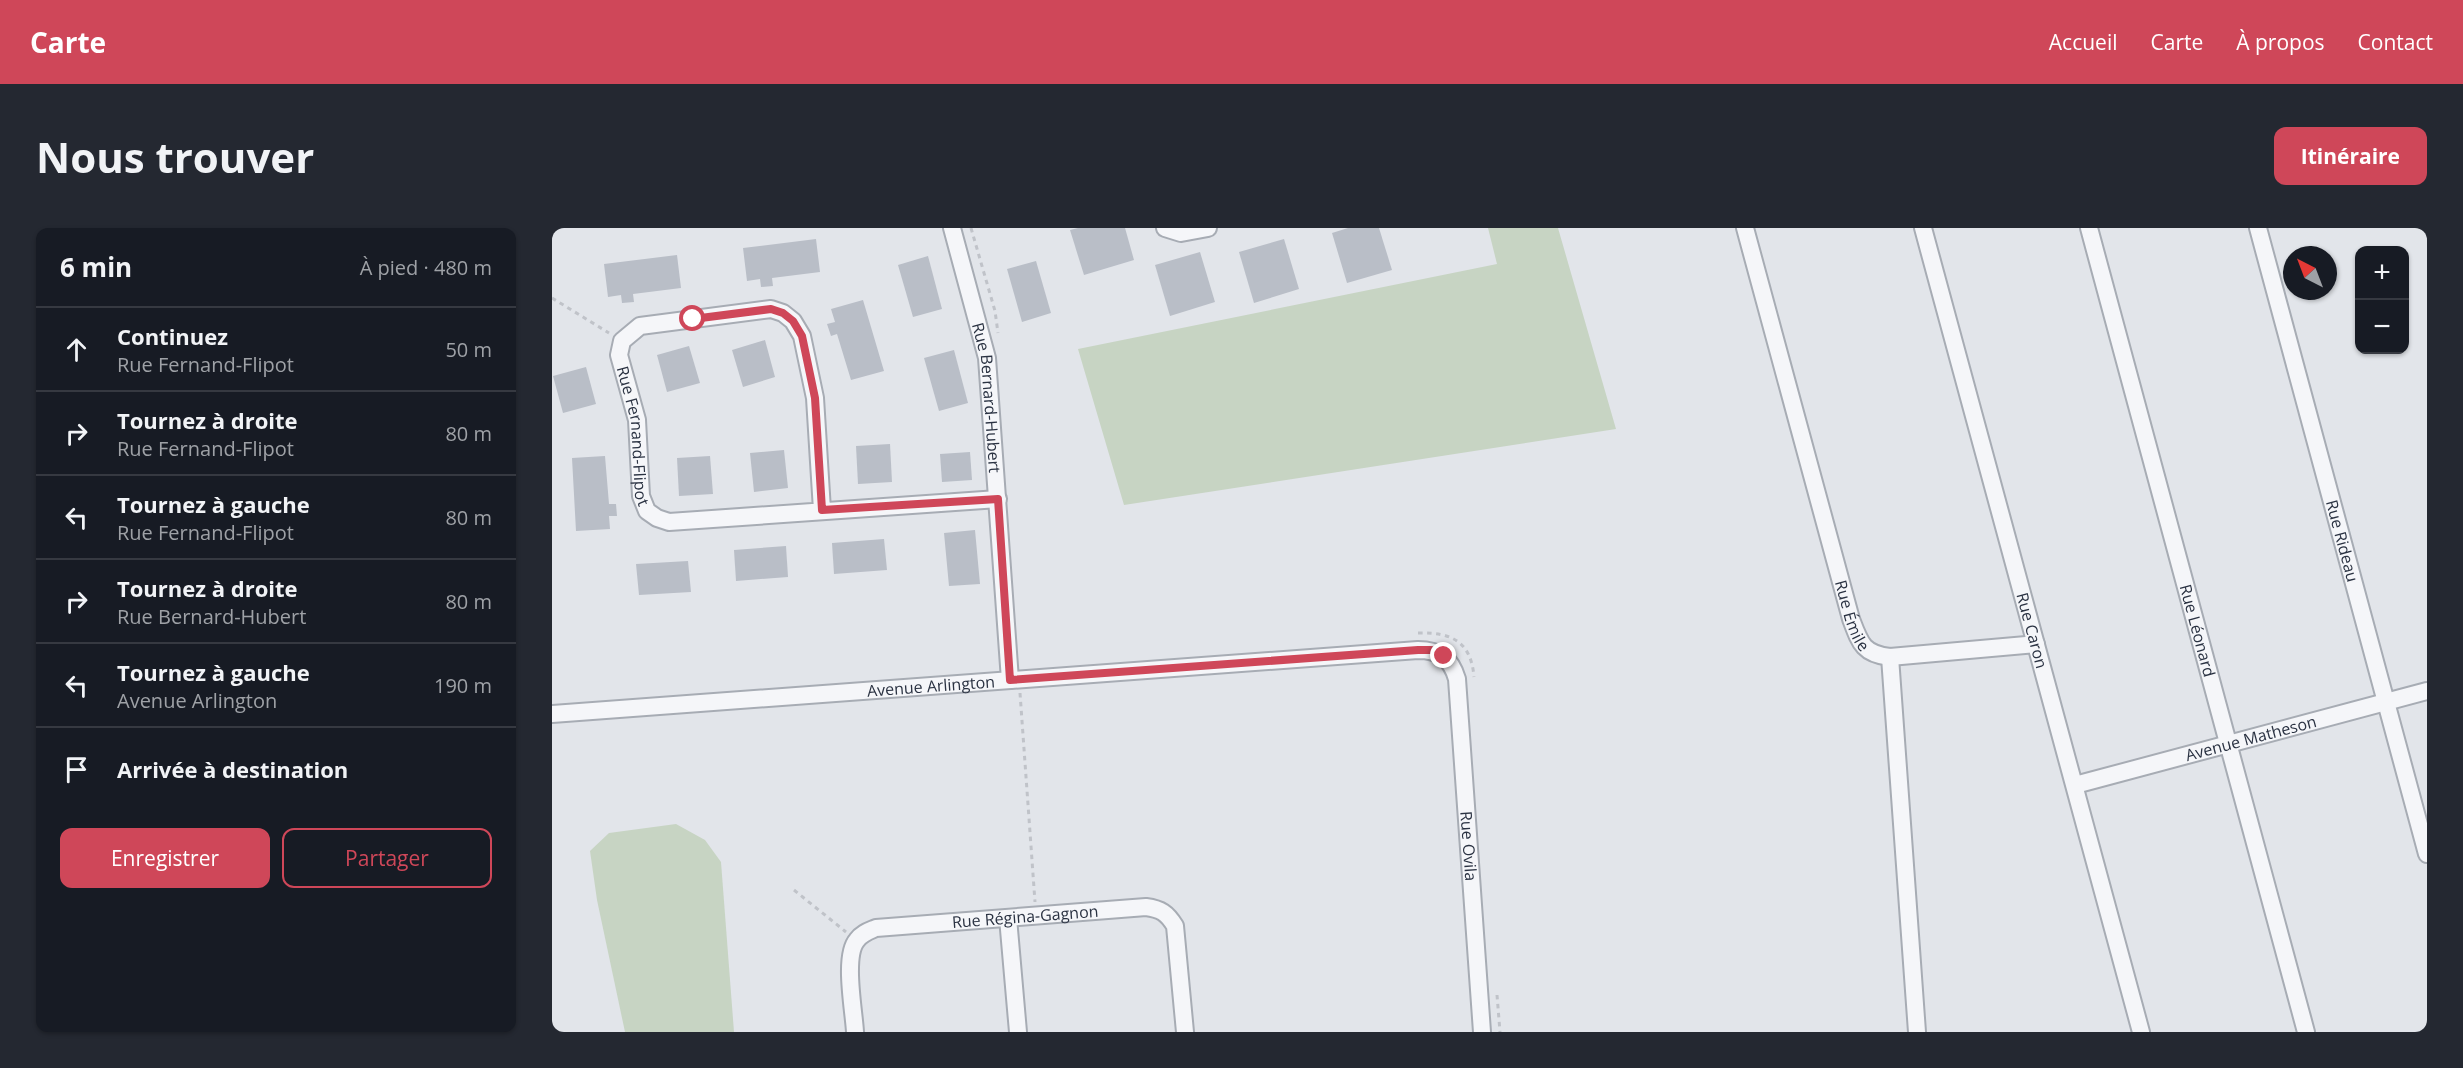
<!DOCTYPE html>
<html lang="fr">
<meta charset="utf-8">
<style>
body{margin:0;font-family:"Open Sans",sans-serif;background:#242831;color:#f1f3f6}
.controls{position:absolute;right:18px;top:18px;display:grid;overflow:hidden;border-radius:12px;box-shadow:0 2px 4px #0004}
.controls button{width:54px;height:54px;display:grid;place-items:center;padding:0;border:0;border-bottom:2px solid #363941;background:#171b24;color:#f1f3f6;font:30px sans-serif}
.compass{position:absolute;left:1731px;top:18px;width:54px;height:54px;border-radius:50%;background:#171b24;box-shadow:0 2px 4px #0004;rotate:318deg}
.stop{position:absolute;width:18px;height:18px;margin:-14px;border:4px solid #cf4759;border-radius:50%;background:#fff}
.stop.end{background:#cf4759;border-color:#fff;box-shadow:0 2px 6px #0008}
.list{margin:0;padding:0;list-style:none}
h2{display:flex;justify-content:space-between;align-items:center;height:78px;margin:0;padding:0 24px;font-size:26px}
h2 small{font-size:20px;font-weight:400;color:#9ea1a6}
.list li{display:grid;grid-template-columns:39px 1fr auto;gap:18px;align-items:center;box-sizing:border-box;height:84px;padding:0 24px;border-top:2px solid #363941}
.list b{display:block;font-size:22px;white-space:nowrap}
.list p{margin:0;font-size:20px;white-space:nowrap;color:#9ea1a6}
.list em{font-size:20px;font-style:normal;color:#9ea1a6}
.actions{display:flex;gap:12px;padding:18px 24px}
.actions a{flex:1;padding:14px 0;border:2px solid #cf4759;border-radius:12px;text-align:center;font-size:21px;color:#cf4759}
.actions .main{background:#cf4759;color:#fff}
.icon{flex:none;width:33px;height:33px;fill:none;stroke:currentColor;stroke-width:2;stroke-linecap:round;stroke-linejoin:round}
.map{position:relative;flex:none;width:1875px;height:804px;overflow:hidden;border-radius:12px}
header{display:flex;align-items:center;gap:36px;box-sizing:border-box;height:84px;padding:0 30px;background:#cf4759;color:#fff}
header strong{font-size:28px}
nav{display:flex;gap:33px;margin-inline-start:auto;font-size:21px}
.intro{display:flex;align-items:center;justify-content:space-between;box-sizing:border-box;height:144px;padding:0 36px}
h1{margin:0;font-size:42px}
.button{padding:15px 27px;border-radius:12px;background:#cf4759;color:#fff;font-size:21px;font-weight:700}
main{display:flex;gap:36px;padding:0 36px}
aside{flex:1;background:#171b24;border-radius:12px;box-shadow:0 2px 4px #0004}
.map>svg:first-child{display:block}
.green{fill:#c7d4c3}
.building{fill:#b9bec7}
.lines{fill:none;stroke-linecap:round;stroke-linejoin:round}
.minor-casing{stroke:#a7acb4;stroke-width:20}
.path{stroke:#c0c3c9;stroke-width:3;stroke-dasharray:4.5 4.5;stroke-linecap:butt}
.minor{stroke:#f5f6f9;stroke-width:16}
.route{stroke:#cf4759;stroke-width:8}
.labels{text-anchor:middle;dominant-baseline:central;stroke-width:4.5;stroke-linejoin:round;paint-order:stroke}
.street-label{font-size:16px;fill:#2a3242;stroke:#f2f4f8}
</style>
<header>
<strong>Carte</strong>
<nav><a>Accueil</a><a>Carte</a><a>À propos</a><a>Contact</a></nav>
</header>
<div class="intro"><h1>Nous trouver</h1><a class="button">Itinéraire</a></div>
<main>
<aside>
<h2>6 min<small>À pied · 480 m</small></h2>
<ul class="list">
<li><svg class="icon" aria-label="ahead" viewBox="0 0 24 24"><path d="M12 20V5M6 11l6-6 6 6"/></svg><div><b>Continuez</b><p>Rue Fernand-Flipot</p></div><em>50 m</em></li>
<li><svg class="icon" aria-label="right" viewBox="0 0 24 24"><path d="M7 20v-9h11M14 6l5 5-5 5"/></svg><div><b>Tournez à droite</b><p>Rue Fernand-Flipot</p></div><em>80 m</em></li>
<li><svg class="icon" aria-label="left" viewBox="0 0 24 24"><path d="M17 20v-9H6M10 6l-5 5 5 5"/></svg><div><b>Tournez à gauche</b><p>Rue Fernand-Flipot</p></div><em>80 m</em></li>
<li><svg class="icon" aria-label="right" viewBox="0 0 24 24"><path d="M7 20v-9h11M14 6l5 5-5 5"/></svg><div><b>Tournez à droite</b><p>Rue Bernard-Hubert</p></div><em>80 m</em></li>
<li><svg class="icon" aria-label="left" viewBox="0 0 24 24"><path d="M17 20v-9H6M10 6l-5 5 5 5"/></svg><div><b>Tournez à gauche</b><p>Avenue Arlington</p></div><em>190 m</em></li>
<li><svg class="icon" aria-label="arrive" viewBox="0 0 24 24"><path d="M6 21V4h12l-3 4 3 4H6"/></svg><div><b>Arrivée à destination</b></div></li>
</ul>
<div class="actions"><a class="main">Enregistrer</a><a>Partager</a></div>
</aside>
<div class="map">
<svg width="1875" height="804" viewBox="0 0 1875 804">
<rect width="100%" height="100%" fill="#e2e5ea"/>
<!-- green -->
<g class="green">
<polygon points="936,0 1006,0 1064,201 572,277 526,121 945,36"/>
<polygon points="124,596 153,612 169,634 182,804 73,804 45,672 38,623 57,605"/>
</g>
<!-- building -->
<g class="building">
<polygon points="526,0 573,0 582,32 532,47 518,2"/>
<polygon points="796,0 827,0 840,42 795,55 780,5"/>
<polygon points="264,11 268,44 220,50 221,58 209,59 208,51 195,53 191,20"/>
<polygon points="732,11 747,61 702,75 687,24"/>
<polygon points="648,24 663,74 618,88 603,37"/>
<polygon points="125,27 129,60 81,66 82,74 70,75 69,67 56,69 52,36"/>
<polygon points="376,28 390,81 361,89 346,37"/>
<polygon points="484,33 499,85 470,94 455,41"/>
<polygon points="311,72 332,143 299,152 285,106 279,108 275,96 283,94 279,81"/>
<polygon points="213,112 223,149 191,159 180,122"/>
<polygon points="137,118 148,155 115,164 105,127"/>
<polygon points="402,122 416,175 387,183 372,130"/>
<polygon points="34,139 44,176 11,185 1,148"/>
<polygon points="338,216 340,254 306,256 304,218"/>
<polygon points="232,222 236,260 202,264 198,225"/>
<polygon points="418,224 420,252 390,254 388,226"/>
<polygon points="53,228 57,276 64,276 65,288 57,288 58,301 24,303 20,230"/>
<polygon points="158,228 161,266 127,268 125,230"/>
<polygon points="423,302 428,356 397,358 392,305"/>
<polygon points="332,311 335,342 282,346 280,315"/>
<polygon points="234,318 236,349 184,353 182,322"/>
<polygon points="136,333 139,364 87,367 84,336"/>
</g>
<g class="lines">
<!-- minor casing -->
<g class="minor-casing">
<g id="minor">
<path id="s1" d="M 400,0 L 435,130 L 458,452"/>
<polyline points="613,0 629,5 656,0"/>
<path id="s2" d="M 1193,0 L 1299,391 C 1308,415 1311,426 1338,429 L 1484,416"/>
<path id="s3" d="M 1371,0 L 1589,804"/>
<path id="s4" d="M 1537,0 L 1754,804"/>
<path id="s5" d="M 1706,0 L 1875,626"/>
<path id="s6" d="M 270,282 L 263,170 L 250,108 L 241,93 L 231,85 L 219,81 L 88,98 L 70,113 L 67,127 L 85,192 L 89,268 L 95,283 L 105,290 L 117,294 L 446,271"/>
<polyline points="1338,429 1365,804"/>
<path id="s7" d="M 0,486 L 866,422 C 887,422 899,430 905,451 L 930,804"/>
<path id="s8" d="M 1523,557 L 1875,463"/>
<polyline points="456,690 466,804"/>
<path id="s9" d="M 303,804 C 302,783 291,728 305,712 C 310,705 317,703 324,700 L 594,679 C 609,681 615,685 623,698 L 633,804"/>
</g>
</g>
<!-- path -->
<g class="path">
<polyline points="419,0 443,83 446,105"/>
<polyline points="0,70 57,105"/>
<path d="M 866,405 C 899,404 919,413 922,449"/>
<polyline points="468,465 483,674"/>
<polyline points="242,662 294,704"/>
<polyline points="945,767 948,804"/>
</g>
<!-- minor -->
<use href="#minor" class="minor"/>
</g>
<g class="lines">
<!-- route -->
<polyline class="route" points="141,91 219,81 231,85 241,93 250,108 263,170 270,282 446,271 458,452 866,422 879,422 892,428"/>
</g>
<g class="labels">
<!-- street labels -->
<g class="street-label">
<text stroke="none"><textPath href="#s1" startOffset="174">Rue Bernard-Hubert</textPath></text>
<text stroke="none"><textPath href="#s6" startOffset="471">Rue Fernand-Flipot</textPath></text>
<text stroke="none"><textPath href="#s5" startOffset="324">Rue Rideau</textPath></text>
<text stroke="none"><textPath href="#s2" startOffset="402">Rue Émile</textPath></text>
<text stroke="none"><textPath href="#s3" startOffset="417">Rue Caron</textPath></text>
<text stroke="none"><textPath href="#s4" startOffset="417">Rue Léonard</textPath></text>
<text stroke="none"><textPath href="#s7" startOffset="380">Avenue Arlington</textPath></text>
<text stroke="none"><textPath href="#s8" startOffset="182">Avenue Matheson</textPath></text>
<text stroke="none"><textPath href="#s7" startOffset="1089">Rue Ovila</textPath></text>
<text stroke="none"><textPath href="#s9" startOffset="266">Rue Régina-Gagnon</textPath></text>
</g>
</g>
</svg>
<div class="controls">
<button>+</button>
<button>−</button>
</div>
<svg class="compass" viewBox="-18 -18 36 36"><path d="M0-13l5 13h-10z" fill="#e53935"/><path d="M0 13l5-13h-10z" fill="#9ea1a6"/></svg>
<div class="stop" style="left:141px;top:91px"></div>
<div class="stop end" style="left:892px;top:428px"></div>
</div>
</main>
